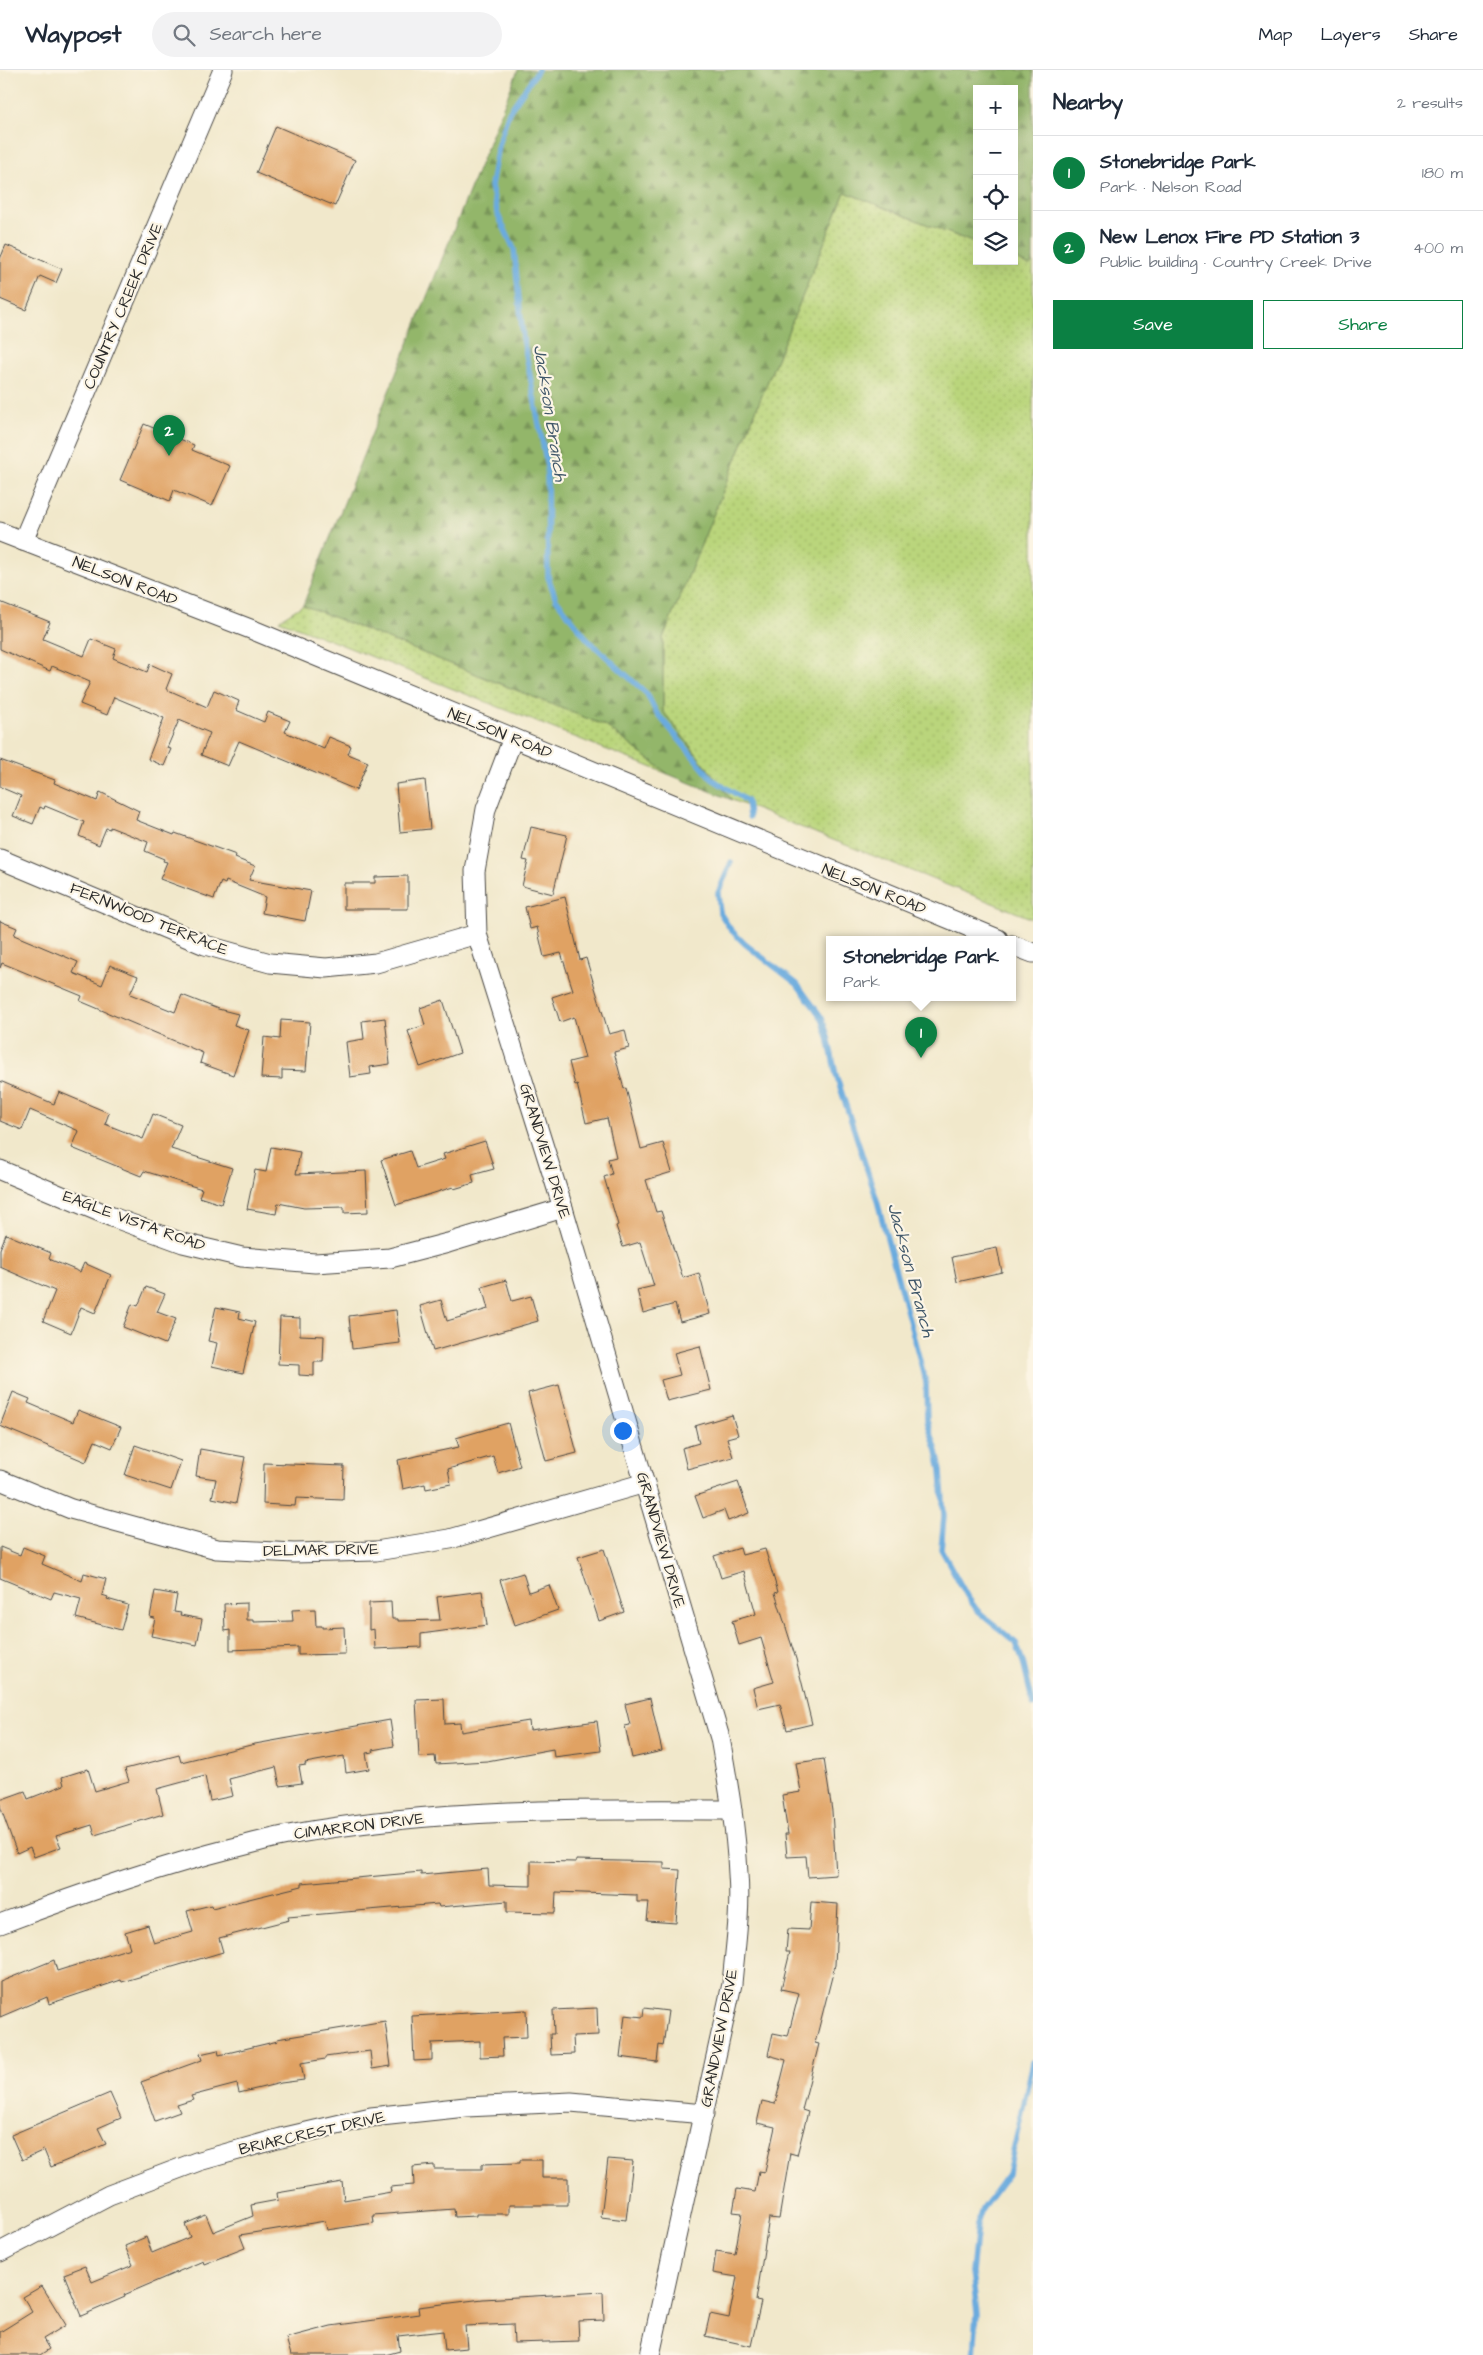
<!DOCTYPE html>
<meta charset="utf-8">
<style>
body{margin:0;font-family:"Architects Daughter",sans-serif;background:#f2f2f3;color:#1f2937}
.controls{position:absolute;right:15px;top:15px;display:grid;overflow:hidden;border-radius:0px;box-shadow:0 5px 20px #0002}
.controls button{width:45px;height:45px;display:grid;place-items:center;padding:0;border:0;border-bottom:1px solid #e0e1e3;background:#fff;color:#1f2937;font:25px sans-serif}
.you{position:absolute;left:622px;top:1360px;width:18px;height:18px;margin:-12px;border:4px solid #fff;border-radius:50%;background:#1a73e8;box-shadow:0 0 0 8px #1a73e833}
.badge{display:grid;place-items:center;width:32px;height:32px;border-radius:50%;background:#0b8043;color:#fff;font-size:16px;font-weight:700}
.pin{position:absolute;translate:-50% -41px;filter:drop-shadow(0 1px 2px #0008)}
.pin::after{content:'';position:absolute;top:26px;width:18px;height:15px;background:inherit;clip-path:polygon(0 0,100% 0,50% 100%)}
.popup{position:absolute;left:826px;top:866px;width:190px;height:65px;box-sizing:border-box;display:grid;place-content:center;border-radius:0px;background:#fff;filter:drop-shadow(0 1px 4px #0005);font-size:16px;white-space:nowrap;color:#747a83}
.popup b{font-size:19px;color:#1f2937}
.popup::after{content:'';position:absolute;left:50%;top:100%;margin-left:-10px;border:10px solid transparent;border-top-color:#fff}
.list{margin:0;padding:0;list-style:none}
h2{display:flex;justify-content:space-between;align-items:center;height:65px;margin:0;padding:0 20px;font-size:21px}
h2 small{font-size:16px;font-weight:400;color:#747a83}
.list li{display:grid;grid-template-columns:32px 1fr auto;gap:15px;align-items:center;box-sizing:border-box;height:75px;padding:0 20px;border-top:1px solid #e0e1e3}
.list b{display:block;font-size:19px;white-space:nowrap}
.list p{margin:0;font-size:16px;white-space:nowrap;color:#747a83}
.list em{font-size:16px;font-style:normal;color:#747a83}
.actions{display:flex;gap:10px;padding:15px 20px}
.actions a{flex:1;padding:11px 0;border:1px solid #0b8043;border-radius:0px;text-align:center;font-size:18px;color:#0b8043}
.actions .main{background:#0b8043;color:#fff}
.icon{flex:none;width:28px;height:28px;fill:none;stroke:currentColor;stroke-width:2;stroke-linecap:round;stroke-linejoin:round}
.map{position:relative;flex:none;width:1033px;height:2285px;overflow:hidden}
header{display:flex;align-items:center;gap:30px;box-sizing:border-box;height:70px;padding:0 25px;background:#fff;border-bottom:1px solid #e0e1e3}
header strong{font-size:24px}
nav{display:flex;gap:28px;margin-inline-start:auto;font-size:18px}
.search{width:350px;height:45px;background:#f2f2f3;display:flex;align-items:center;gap:12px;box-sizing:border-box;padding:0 18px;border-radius:28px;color:#747a83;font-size:19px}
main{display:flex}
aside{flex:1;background:#fff}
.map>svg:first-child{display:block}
.grass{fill:url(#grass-dots);stroke:#728053}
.forest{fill:url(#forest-firs);stroke:#5f704b}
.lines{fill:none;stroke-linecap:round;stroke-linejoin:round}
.stream{stroke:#6aabde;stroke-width:5.5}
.building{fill:#e0a264}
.minor-casing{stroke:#494743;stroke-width:21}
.minor{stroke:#fff;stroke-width:19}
.labels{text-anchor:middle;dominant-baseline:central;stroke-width:4.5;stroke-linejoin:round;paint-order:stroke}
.street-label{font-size:16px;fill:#2b2b2b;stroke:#fcf5e5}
.water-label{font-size:18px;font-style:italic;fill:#41586a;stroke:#fcf5e5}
</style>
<header>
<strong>Waypost</strong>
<div class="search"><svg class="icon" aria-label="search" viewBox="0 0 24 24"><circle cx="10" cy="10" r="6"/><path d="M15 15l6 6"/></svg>Search here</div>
<nav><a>Map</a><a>Layers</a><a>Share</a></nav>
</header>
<main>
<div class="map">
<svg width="1033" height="2285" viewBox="0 0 1033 2285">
<defs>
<pattern id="grass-dots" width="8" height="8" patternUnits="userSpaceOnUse" patternTransform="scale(1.25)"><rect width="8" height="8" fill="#bad57b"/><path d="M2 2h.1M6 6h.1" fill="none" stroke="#a0b76a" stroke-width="1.8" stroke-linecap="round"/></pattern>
<pattern id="forest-firs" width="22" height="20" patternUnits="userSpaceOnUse" patternTransform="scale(1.25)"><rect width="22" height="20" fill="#93b66b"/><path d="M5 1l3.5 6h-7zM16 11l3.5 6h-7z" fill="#789458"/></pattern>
</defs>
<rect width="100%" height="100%" fill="#fcf5e5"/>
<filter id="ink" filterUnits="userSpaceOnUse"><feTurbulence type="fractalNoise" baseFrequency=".02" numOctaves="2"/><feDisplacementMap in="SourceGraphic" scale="10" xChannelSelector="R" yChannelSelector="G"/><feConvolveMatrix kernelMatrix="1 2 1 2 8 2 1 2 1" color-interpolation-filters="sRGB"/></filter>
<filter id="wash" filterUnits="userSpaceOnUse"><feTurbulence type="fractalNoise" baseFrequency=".0096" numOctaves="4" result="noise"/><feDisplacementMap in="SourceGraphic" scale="20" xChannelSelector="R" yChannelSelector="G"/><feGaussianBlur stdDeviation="1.12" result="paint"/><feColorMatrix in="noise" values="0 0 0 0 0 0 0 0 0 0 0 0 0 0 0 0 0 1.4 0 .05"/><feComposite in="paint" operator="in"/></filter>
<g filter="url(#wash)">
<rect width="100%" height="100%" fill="#f1e8cb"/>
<!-- grass -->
<g class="grass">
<polygon points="845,122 977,174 977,191 1014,191 1014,189 1030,196 1033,190 1033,849 732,730 663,641 663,568"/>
<polygon points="303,535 606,656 668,704 279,550"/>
</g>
<!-- forest -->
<polygon class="forest" points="518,0 1033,0 1033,190 1030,196 1014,189 1014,19 977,19 977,174 845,122 663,568 663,641 732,730 668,704 606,656 303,535"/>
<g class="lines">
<!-- stream -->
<g class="stream">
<polyline points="538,0 509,42 498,75 491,116 498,145 514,179 523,268 547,397 548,507 556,529 588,570 647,624 656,642 712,709 747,731 749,747"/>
<polyline points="731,792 718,823 720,843 731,860 745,874 797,914 822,948 828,967 836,1005 876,1127 926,1313 927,1351 937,1381 941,1400 944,1447 941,1479 967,1526 977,1540 1016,1573 1023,1592 1033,1635"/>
<polyline points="974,2285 977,2243 972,2203 977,2154 982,2139 1008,2104 1033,1992"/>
</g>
</g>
<g id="blocks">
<!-- building -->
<g class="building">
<polygon points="276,56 355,90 335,136 256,103"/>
<polygon points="6,175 62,199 56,213 40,206 26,240 0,229 0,189"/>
<polygon points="144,354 194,375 192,380 230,396 212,436 174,420 170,431 120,410"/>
<polygon points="0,532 50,552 43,569 84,586 91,569 116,579 113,588 147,602 150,594 172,604 166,619 207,637 214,620 239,631 236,640 264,652 268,642 290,651 285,662 324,679 329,667 351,676 348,684 368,692 356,720 239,671 228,696 201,685 210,663 179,650 167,678 171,679 164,696 148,689 164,648 114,627 107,645 80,634 90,612 52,596 50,601 0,579"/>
<polygon points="0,690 55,710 54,713 97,731 100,722 139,741 136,750 174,765 175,763 236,785 235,788 255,796 249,810 311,821 305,851 262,843 265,827 226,811 225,814 221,812 214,829 160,809 167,792 163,791 164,789 145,781 148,772 110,757 110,759 106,758 99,775 79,766 84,752 45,736 44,739 40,737 33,754 13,746 21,726 0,717"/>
<polygon points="425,710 430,759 400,762 396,714"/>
<polygon points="531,757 567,765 553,824 522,816 528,791 523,790"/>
<polygon points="408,806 408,839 344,839 344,813 375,813 375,807"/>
<polygon points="565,827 580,890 586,888 609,964 625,960 629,978 614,982 624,1019 626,1018 641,1079 663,1073 672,1102 646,1110 656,1142 661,1141 683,1208 699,1203 710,1244 680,1252 675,1234 643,1243 637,1220 654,1216 640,1172 623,1177 616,1156 618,1155 604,1107 612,1104 608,1089 616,1087 607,1048 586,1053 577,1014 575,1015 569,992 585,988 574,947 560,952 552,927 573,920 561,883 544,887 537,857 530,859 525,837"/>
<polygon points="0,851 17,858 14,865 78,892 73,903 102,915 110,895 138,906 130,924 175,942 182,925 218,939 238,944 234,955 249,960 233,1005 200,993 203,983 80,931 82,926 2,893 0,898"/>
<polygon points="443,930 460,983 420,997 408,961 425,955 420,938"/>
<polygon points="385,948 390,994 370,997 371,1004 350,1007 346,972 364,969 362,951"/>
<polygon points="281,950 310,952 306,1001 282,1000 282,1009 261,1008 264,967 280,969"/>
<polygon points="0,1011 54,1034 59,1022 109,1043 105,1054 143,1069 153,1044 181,1055 171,1079 232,1098 221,1134 199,1127 202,1119 144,1101 141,1106 72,1078 79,1061 30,1040 22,1060 0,1051"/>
<polygon points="485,1071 494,1099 472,1105 474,1113 454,1119 453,1117 396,1135 381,1090 410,1081 416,1098 445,1089 443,1084"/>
<polygon points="271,1077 300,1082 296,1104 366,1101 368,1142 344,1143 344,1137 304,1138 278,1133 276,1144 247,1139 255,1100 266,1102"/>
<polygon points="6,1164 51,1183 49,1189 80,1202 84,1193 111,1205 95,1243 81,1237 71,1263 43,1251 55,1221 0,1197 0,1179"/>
<polygon points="997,1178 1002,1202 957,1212 952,1187"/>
<polygon points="506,1210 512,1231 531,1226 538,1251 433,1281 420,1236 441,1230 447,1251 488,1239 482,1217"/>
<polygon points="146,1217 165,1224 157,1242 176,1249 165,1274 123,1257 132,1234 138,1236"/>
<polygon points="216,1237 240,1242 239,1248 255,1252 243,1303 212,1296 217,1273 208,1271"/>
<polygon points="396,1240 400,1273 352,1279 349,1246"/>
<polygon points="280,1247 300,1248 300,1265 324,1266 323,1292 314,1292 314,1306 299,1305 299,1295 278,1294"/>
<polygon points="700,1276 711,1320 667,1331 661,1310 680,1305 674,1283"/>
<polygon points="559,1315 577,1383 546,1391 528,1323"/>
<polygon points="13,1322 30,1329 28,1333 73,1352 78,1340 121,1357 112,1378 95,1371 86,1392 0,1356"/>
<polygon points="732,1345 738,1365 727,1368 733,1387 687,1399 682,1378 699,1373 695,1356"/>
<polygon points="508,1353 520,1396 498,1403 493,1386 448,1399 451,1414 426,1419 425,1414 403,1419 398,1390 459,1377 456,1368"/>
<polygon points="135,1375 181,1391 171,1420 125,1405"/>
<polygon points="200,1379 245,1387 236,1433 212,1428 216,1409 196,1406"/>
<polygon points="264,1393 344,1396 343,1430 296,1428 295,1436 263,1434"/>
<polygon points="738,1412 749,1443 728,1451 724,1440 703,1448 695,1426"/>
<polygon points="0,1477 20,1485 23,1477 45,1486 42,1494 82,1511 84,1503 106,1509 102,1525 108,1527 107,1529 128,1535 121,1560 76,1548 81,1529 54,1522 51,1529 0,1508"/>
<polygon points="740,1478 742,1485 765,1479 778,1522 775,1523 796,1589 812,1654 787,1660 780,1634 758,1639 753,1618 774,1612 761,1568 739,1575 732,1551 756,1544 744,1501 721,1508 714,1486"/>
<polygon points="604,1479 624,1542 599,1551 578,1487"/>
<polygon points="523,1503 529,1522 549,1515 558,1540 515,1555 500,1510"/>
<polygon points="155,1521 177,1525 174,1542 181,1543 180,1545 202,1549 197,1575 151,1566 155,1548 150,1547"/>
<polygon points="482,1521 487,1555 421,1564 421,1577 375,1579 374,1559 369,1560 369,1533 391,1532 392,1549 398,1549 398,1551 440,1550 437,1527"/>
<polygon points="247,1533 247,1550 254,1550 254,1552 293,1551 292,1540 315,1539 316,1556 322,1556 322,1558 344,1557 345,1584 298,1585 298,1577 230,1580 230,1560 225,1561 224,1534"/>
<polygon points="650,1628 662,1681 632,1688 625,1656 630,1655 625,1634"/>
<polygon points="444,1629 445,1654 460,1653 461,1662 529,1651 530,1660 597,1651 601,1681 554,1687 553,1679 487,1691 436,1694 435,1686 419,1687 416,1630"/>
<polygon points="390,1650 394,1676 372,1680 373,1682 366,1683 369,1699 346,1703 344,1686 305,1693 306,1695 299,1696 302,1713 280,1716 276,1697 229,1709 233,1726 210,1731 205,1706 157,1719 163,1744 95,1765 92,1755 56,1766 61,1777 34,1787 30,1777 17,1783 0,1736 0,1730 25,1721 28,1729 64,1715 62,1707 88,1699 95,1721 129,1711 125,1699 179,1685 181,1692 255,1674"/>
<polygon points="824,1689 832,1741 836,1805 808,1807 806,1786 787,1787 785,1764 788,1764 782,1725 801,1722 796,1693"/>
<polygon points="576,1790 664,1792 664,1799 680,1800 676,1853 647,1851 649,1832 637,1832 637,1825 556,1822 555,1843 507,1842 507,1831 439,1837 438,1834 288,1847 289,1850 219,1868 223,1882 122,1912 121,1910 49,1934 47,1927 0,1947 0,1912 54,1890 57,1901 130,1878 125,1862 148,1855 154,1873 193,1862 187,1841 211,1835 212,1838 302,1816 302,1813 421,1802 421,1805 488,1799 489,1815 531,1816 531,1791 576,1792"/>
<polygon points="811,1832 838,1834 835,1895 815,1973 819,1974 802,2040 808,2042 797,2085 790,2083 779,2149 769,2148 756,2231 761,2232 751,2276 705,2266 710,2244 729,2248 737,2207 713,2203 716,2181 735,2184 742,2143 733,2142 737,2119 755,2122 759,2101 765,2102 775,2057 757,2053 762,2031 775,2034 786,1990 768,1985 773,1963 788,1966 799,1923 781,1919 790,1882 786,1882 788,1859 809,1860"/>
<polygon points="597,1938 598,1965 573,1966 574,1984 551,1985 550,1964 554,1964 553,1940"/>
<polygon points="644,1938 668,1941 663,1976 659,1975 657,1992 620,1987 625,1945 643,1947"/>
<polygon points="526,1940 527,1967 502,1968 503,1986 480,1987 480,1971 432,1973 432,1990 414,1991 412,1946"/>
<polygon points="385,1951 391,1996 372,1999 370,1981 325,1987 325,1989 301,1993 304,2010 281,2013 239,2023 237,2014 191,2026 193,2030 177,2035 180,2042 155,2051 141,2012 202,1990 200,1984 218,1980 219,1985 278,1971 277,1969"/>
<polygon points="110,2023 121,2048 98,2058 106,2074 51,2097 44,2080 22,2090 11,2065"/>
<polygon points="608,2089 633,2091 626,2150 601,2147"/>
<polygon points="520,2090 542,2090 542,2108 568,2108 568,2135 509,2135 509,2144 476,2144 476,2146 455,2147 454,2139 373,2145 374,2153 327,2160 325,2151 240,2165 245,2178 204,2194 203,2191 124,2225 125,2227 81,2246 64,2204 85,2196 92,2212 133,2195 125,2176 146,2167 152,2183 190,2167 185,2154 206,2145 213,2162 253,2146 251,2135 278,2130 277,2123 342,2112 344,2130 391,2122 390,2117 414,2115 413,2097 434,2095 434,2099 482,2099 482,2094 520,2093"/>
<polygon points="42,2216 66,2255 43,2269 49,2279 40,2285 0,2285 0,2262 32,2242 23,2227"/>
<polygon points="603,2222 604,2250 578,2251 579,2271 514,2273 513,2254 465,2256 467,2278 445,2280 443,2261 398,2266 400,2281 385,2285 291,2285 286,2268 331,2256 419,2244 418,2237 483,2229"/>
</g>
</g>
</g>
<g filter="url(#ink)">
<use href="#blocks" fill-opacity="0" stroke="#494743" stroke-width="1"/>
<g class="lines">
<!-- minor casing -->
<g class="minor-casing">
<g id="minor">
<polyline points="0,462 253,560 998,869"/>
<polyline points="23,471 223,0"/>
<path d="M 513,668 L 486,739 L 475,801 L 477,864 L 563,1138 L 720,1668 C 728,1713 736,1758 738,1804 C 741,1841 735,1878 732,1914 L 650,2285"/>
<polyline points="0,789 205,875 270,893 326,898 376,893 477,864"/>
<polyline points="1012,875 1033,883"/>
<polyline points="0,1100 112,1147 183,1173 242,1187 315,1193 390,1188 448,1173 563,1138"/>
<polyline points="0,1410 71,1439 217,1479 294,1483 376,1481 450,1469 645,1413"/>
<path d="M 0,1854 C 77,1825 154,1798 233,1778 C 251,1774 270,1768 288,1765 C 436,1738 583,1739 732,1740"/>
<polyline points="0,2182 109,2125 199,2091 281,2068 371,2047 466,2037 571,2032 704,2044"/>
</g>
</g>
<!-- minor -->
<use href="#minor" class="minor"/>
</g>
</g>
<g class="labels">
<!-- street labels -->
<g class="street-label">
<text transform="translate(123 236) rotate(-67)">COUNTRY CREEK DRIVE</text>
<text transform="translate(125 511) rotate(21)">NELSON ROAD</text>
<text transform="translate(500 663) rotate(22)">NELSON ROAD</text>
<text transform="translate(874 819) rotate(22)">NELSON ROAD</text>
<text transform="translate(149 849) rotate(22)">FERNWOOD TERRACE</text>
<text transform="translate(545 1081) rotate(73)">GRANDVIEW DRIVE</text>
<text transform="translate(134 1151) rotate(20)">EAGLE VISTA ROAD</text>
<text transform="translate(661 1470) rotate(74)">GRANDVIEW DRIVE</text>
<text transform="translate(321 1480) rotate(-1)">DELMAR DRIVE</text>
<text transform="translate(359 1756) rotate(-7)">CIMARRON DRIVE</text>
<text transform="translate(719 1968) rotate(-79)">GRANDVIEW DRIVE</text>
<text transform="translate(312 2063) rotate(-13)">BRIARCREST DRIVE</text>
</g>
<!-- water labels -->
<g class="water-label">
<text transform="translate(550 343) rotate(81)">Jackson Branch</text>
<text transform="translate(911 1200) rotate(75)">Jackson Branch</text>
</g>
</g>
</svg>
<div class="controls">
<button>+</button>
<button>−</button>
<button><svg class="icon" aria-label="locate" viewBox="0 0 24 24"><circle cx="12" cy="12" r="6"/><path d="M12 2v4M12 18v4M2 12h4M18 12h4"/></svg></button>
<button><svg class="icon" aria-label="layers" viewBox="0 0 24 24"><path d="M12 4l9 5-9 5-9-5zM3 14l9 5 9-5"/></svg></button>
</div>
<div class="you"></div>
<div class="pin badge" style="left:921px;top:988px">1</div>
<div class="popup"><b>Stonebridge Park</b>Park</div>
<div class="pin badge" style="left:169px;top:386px">2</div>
</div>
<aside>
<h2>Nearby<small>2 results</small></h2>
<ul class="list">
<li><span class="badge">1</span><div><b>Stonebridge Park</b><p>Park · Nelson Road</p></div><em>180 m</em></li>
<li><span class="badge">2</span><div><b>New Lenox Fire PD Station 3</b><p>Public building · Country Creek Drive</p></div><em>400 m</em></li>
</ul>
<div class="actions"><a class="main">Save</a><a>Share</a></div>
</aside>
</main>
